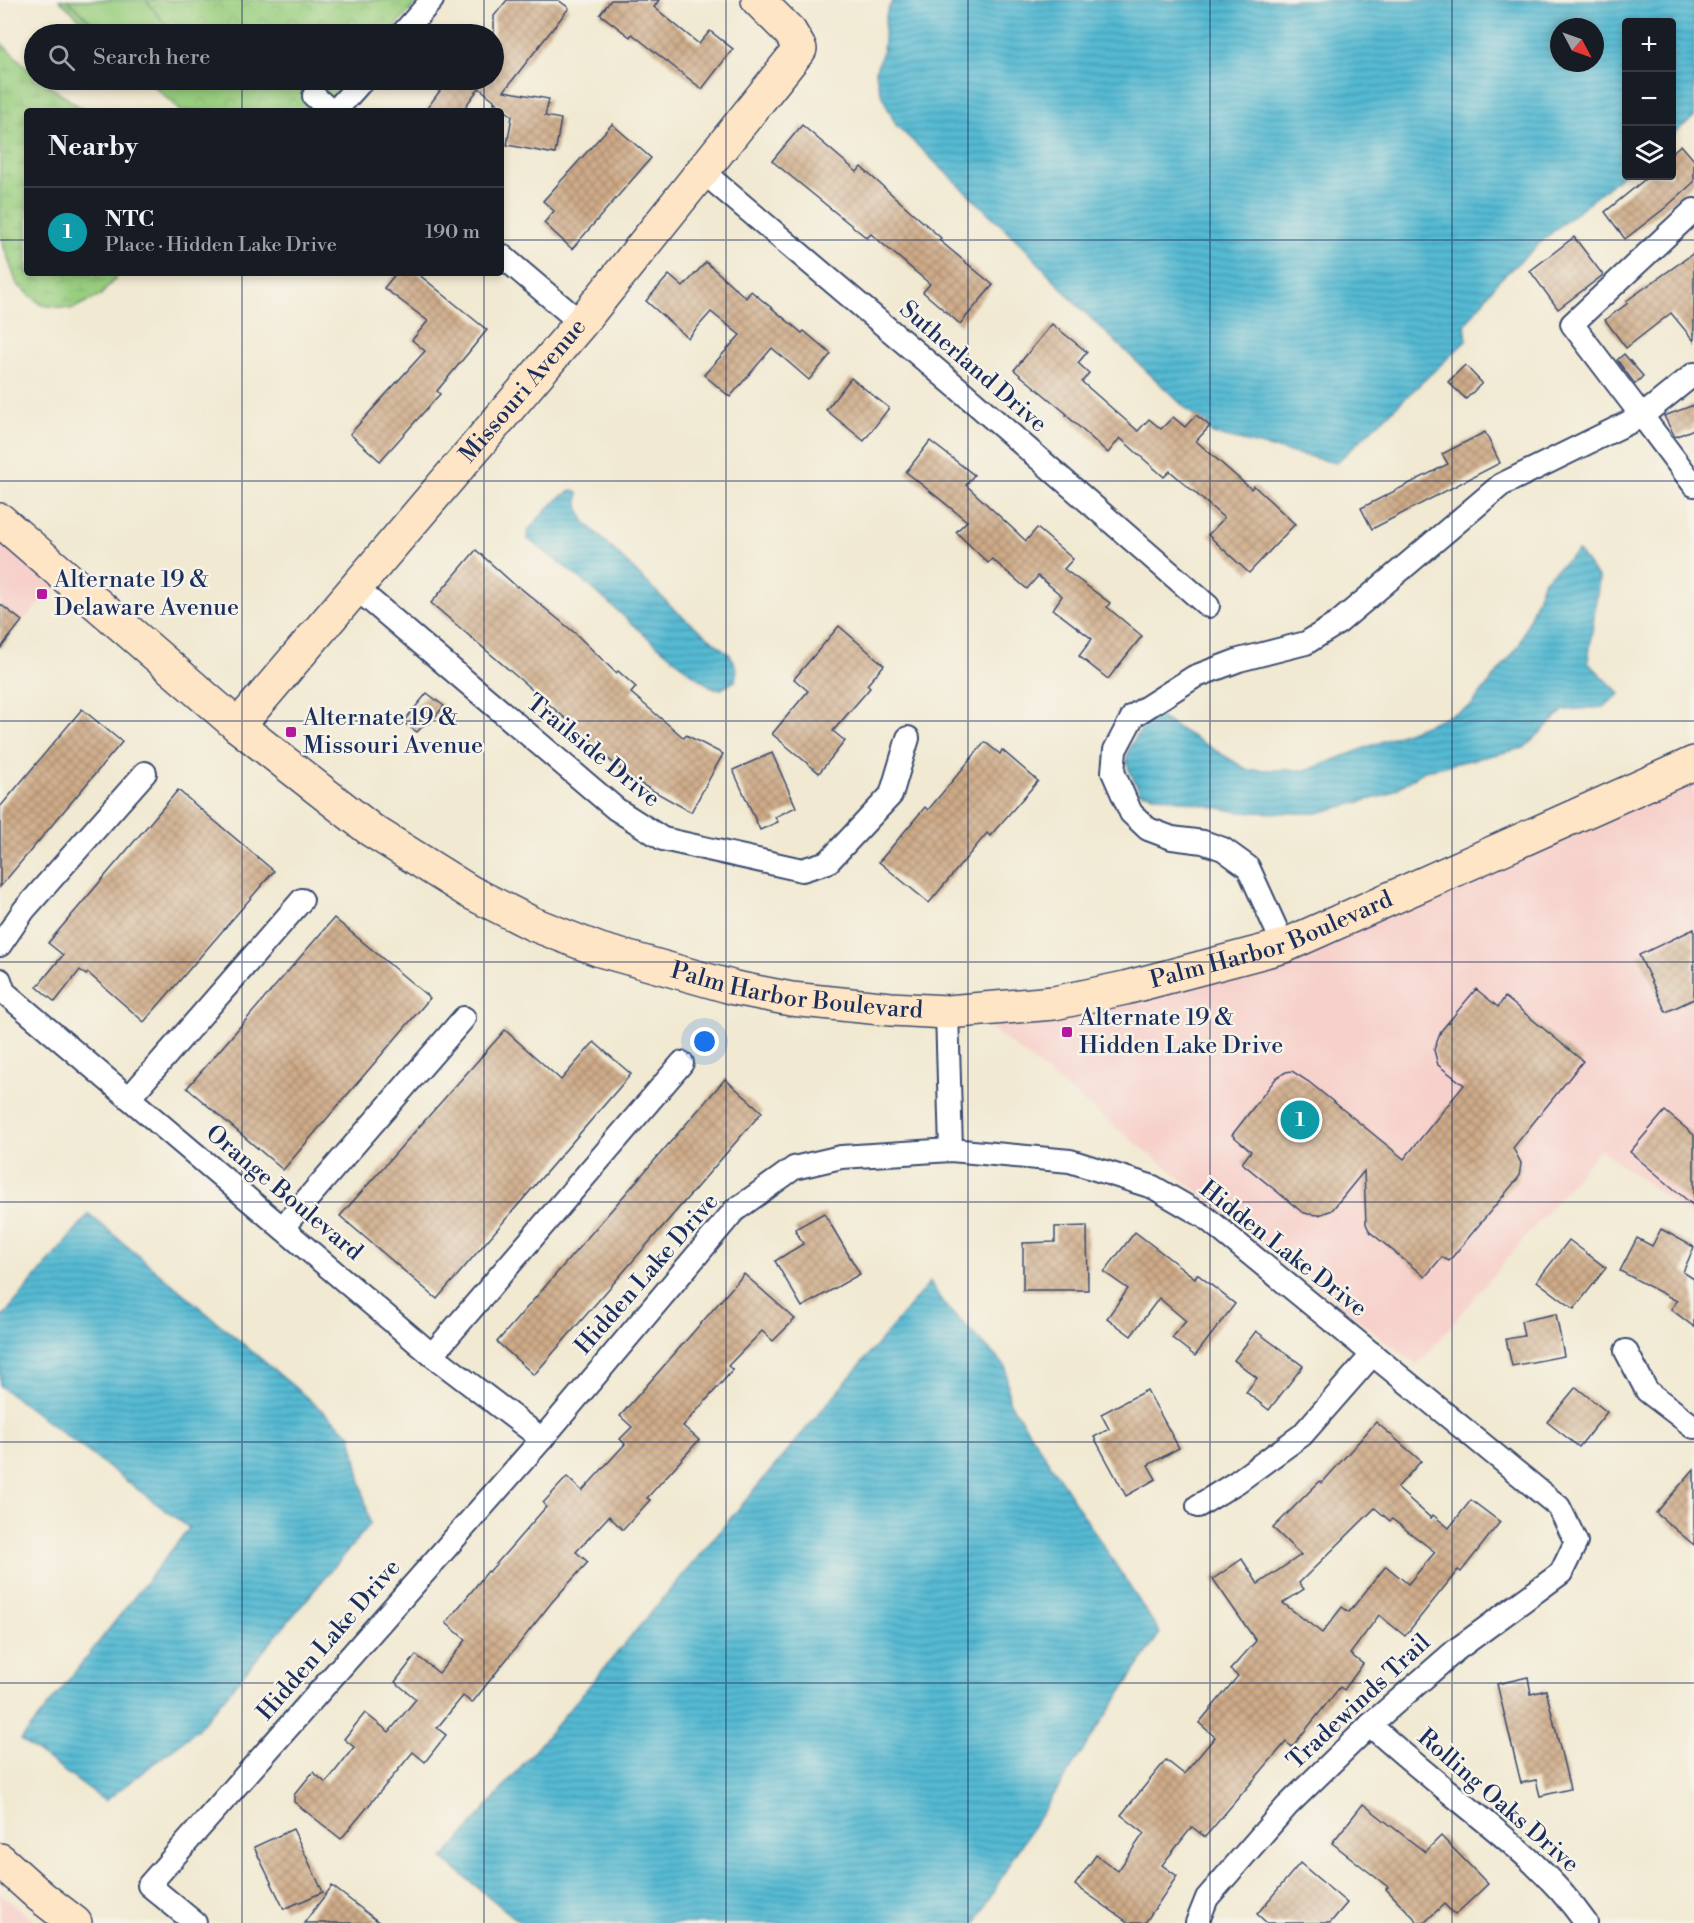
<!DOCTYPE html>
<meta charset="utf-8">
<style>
body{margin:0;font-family:"Libre Bodoni",serif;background:#20242c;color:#f1f3f6}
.controls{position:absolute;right:18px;top:18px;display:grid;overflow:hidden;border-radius:6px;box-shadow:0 3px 9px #0003}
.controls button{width:54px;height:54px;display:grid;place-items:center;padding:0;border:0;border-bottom:2px solid #363941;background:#171b24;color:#f1f3f6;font:30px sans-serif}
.compass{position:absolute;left:1550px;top:18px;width:54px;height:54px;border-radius:50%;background:#171b24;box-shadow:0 3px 9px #0003;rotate:131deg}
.you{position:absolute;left:705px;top:1042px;width:21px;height:21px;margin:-15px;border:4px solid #fff;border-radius:50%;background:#1a73e8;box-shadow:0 0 0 9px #1a73e833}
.badge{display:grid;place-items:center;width:39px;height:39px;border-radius:50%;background:#0b8043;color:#fff;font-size:20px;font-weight:700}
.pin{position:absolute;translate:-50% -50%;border:3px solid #fff;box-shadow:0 2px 6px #0006}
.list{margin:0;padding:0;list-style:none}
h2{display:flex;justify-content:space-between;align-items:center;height:78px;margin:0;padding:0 24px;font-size:26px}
h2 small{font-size:20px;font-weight:400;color:#9ea1a6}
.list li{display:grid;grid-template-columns:39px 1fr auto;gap:18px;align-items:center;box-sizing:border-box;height:90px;padding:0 24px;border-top:2px solid #363941}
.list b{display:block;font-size:22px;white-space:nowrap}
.list p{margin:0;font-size:20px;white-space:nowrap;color:#9ea1a6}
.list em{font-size:20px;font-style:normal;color:#9ea1a6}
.icon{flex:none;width:33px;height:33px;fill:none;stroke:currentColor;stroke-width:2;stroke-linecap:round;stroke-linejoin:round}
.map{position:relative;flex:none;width:1694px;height:1923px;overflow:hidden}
.search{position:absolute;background:#171b24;box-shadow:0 3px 9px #0003;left:24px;top:24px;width:480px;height:66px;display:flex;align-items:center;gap:15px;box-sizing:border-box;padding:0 21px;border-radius:33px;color:#9ea1a6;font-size:22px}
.panel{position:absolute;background:#171b24;box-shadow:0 3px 9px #0003;left:24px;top:108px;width:480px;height:168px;border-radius:6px}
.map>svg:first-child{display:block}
.built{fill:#f7d0cb}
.wetland{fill:url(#wetland-marsh);stroke:#5a7e6e;stroke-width:1.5}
.park{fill:url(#park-crowns);stroke:#5a7e6e;stroke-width:1.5}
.pitch{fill:#99ce7f;stroke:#5a7e6e;stroke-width:1.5}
.water{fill:url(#water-rules);stroke:#387498;stroke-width:1.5;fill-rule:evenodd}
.building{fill:url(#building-cross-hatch);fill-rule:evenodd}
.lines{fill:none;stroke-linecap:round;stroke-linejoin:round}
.street-casing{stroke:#3b4b6f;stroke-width:26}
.secondary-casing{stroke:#3b4b6f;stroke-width:36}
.street{stroke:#fff;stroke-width:22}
.secondary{stroke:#fee5c5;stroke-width:33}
.grid{fill:none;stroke:#1b2f5e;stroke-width:1.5;stroke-opacity:0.55}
.poi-dot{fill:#b5179e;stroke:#f7f3e8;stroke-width:2}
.labels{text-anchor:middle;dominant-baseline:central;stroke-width:5;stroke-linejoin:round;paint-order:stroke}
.street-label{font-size:24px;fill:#1b2f5e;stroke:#f7f3e8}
.poi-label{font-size:24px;fill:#1b2f5e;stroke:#f7f3e8;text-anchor:start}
</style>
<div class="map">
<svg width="1694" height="1923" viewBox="0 0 1694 1923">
<defs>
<pattern id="wetland-marsh" width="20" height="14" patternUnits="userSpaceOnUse" patternTransform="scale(1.5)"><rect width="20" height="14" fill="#99ce7f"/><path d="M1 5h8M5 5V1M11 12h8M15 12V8" fill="none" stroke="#83b170"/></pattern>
<pattern id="park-crowns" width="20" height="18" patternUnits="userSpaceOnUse" patternTransform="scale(1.5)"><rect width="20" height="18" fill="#99ce7f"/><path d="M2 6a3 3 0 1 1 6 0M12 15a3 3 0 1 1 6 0" fill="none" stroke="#83b170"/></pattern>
<pattern id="water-rules" width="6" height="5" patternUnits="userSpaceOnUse" patternTransform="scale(1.5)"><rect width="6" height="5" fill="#55bad3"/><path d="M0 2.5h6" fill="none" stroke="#4698ae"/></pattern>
<pattern id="building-cross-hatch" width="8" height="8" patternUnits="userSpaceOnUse" patternTransform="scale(1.5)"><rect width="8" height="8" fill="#cfab88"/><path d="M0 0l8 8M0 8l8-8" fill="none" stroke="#a78c72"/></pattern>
</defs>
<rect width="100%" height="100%" fill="#f7f3e8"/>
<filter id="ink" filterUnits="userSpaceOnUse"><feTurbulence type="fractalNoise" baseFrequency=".0167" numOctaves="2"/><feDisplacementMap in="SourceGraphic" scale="12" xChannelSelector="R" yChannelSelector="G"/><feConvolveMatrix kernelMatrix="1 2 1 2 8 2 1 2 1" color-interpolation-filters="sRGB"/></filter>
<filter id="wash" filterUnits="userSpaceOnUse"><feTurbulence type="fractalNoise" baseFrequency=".008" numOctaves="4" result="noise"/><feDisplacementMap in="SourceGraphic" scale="24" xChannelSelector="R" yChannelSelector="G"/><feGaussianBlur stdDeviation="1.35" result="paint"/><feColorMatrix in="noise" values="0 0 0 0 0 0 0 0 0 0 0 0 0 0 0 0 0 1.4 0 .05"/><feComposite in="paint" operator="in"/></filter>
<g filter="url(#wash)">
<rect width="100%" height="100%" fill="#f1e9d2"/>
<!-- built -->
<g class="built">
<polygon points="0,535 58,585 0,644"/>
<polygon points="1694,776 1694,1218 1600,1149 1417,1366 982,1021 1252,976 1358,926"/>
<polygon points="0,1893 36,1923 0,1923"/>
</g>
<!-- wetland -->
<polygon class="wetland" points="0,42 34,74 34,80 41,80 85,111 27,111 27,273 120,273 101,295 72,309 42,305 17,284 4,247 0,229"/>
<!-- park -->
<g class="park">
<polygon points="59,0 419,0 389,34 97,34"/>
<polygon points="147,80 351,80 320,111 181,111"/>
</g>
<!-- pitch -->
<polygon class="pitch" points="67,0 146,0 166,25 154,34 105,34"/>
<!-- water -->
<g class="water">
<path d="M 894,0 L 1694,0 L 1694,117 L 1672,135 L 1672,22 L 1626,22 L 1626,172 L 1557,228 L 1498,281 L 1465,325 L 1467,340 L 1336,463 L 1213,434 L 1078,306 L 1024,247 L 896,125 C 888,108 878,91 876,72 C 876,66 880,60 882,54 C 887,37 880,15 894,0 ZM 1559,27 L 1595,27 L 1595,63 L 1559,63 Z"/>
<path d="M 574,490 L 578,493 L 578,506 L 584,521 L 675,610 L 730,655 L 737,669 L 735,681 L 721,689 L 715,689 L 699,679 L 647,637 L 585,582 L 528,539 L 527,532 C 540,517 555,497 574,490 Z"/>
<path d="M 1578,551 L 1599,579 L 1588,662 L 1620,694 L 1603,707 L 1564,710 L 1524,748 L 1426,770 L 1387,795 L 1317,813 L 1239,812 L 1140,792 C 1136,782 1127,770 1127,760 C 1126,746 1146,723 1156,715 L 1248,770 L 1308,770 L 1425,725 L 1470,707 L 1519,646 L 1544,580 Z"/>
<polygon points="89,1214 351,1435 370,1524 196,1731 105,1801 21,1740 189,1528 0,1386 0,1320"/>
<polygon points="930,1282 943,1303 1006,1367 1009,1401 1160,1633 1013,1857 976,1923 521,1923 443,1859"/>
</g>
<g id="blocks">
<!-- building -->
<g class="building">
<polygon points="507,0 558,0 569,8 504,91 549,99 545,116 561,119 555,154 507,145 512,116 495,102 494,104 494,100 479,88 462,111 425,111 448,80 494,80 494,16"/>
<polygon points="611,0 659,0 654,7 699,44 710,31 733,49 702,89 632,34 630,37 600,14"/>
<polygon points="612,124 651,158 572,249 544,223 554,211 543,201"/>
<polygon points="802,125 857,172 861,167 941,238 939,240 993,285 960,324 923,292 930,284 871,234 867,238 772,161"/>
<polygon points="1681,145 1694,160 1694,182 1665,208 1625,239 1605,212 1649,176 1671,176 1671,153"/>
<polygon points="1574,237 1603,275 1558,309 1530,271"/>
<polygon points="1694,253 1694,341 1671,313 1626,348 1605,320 1628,303 1626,301"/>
<polygon points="706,262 746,298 751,291 802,333 804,331 831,354 809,380 772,348 730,397 704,375 740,335 711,312 688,338 646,301 669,275 683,287"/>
<polygon points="396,273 417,273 487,330 437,391 440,394 380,461 350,434 425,351 412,340 428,321 384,288"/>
<polygon points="1052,324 1087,352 1078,363 1089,373 1082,382 1138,431 1149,419 1161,429 1173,417 1185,427 1196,415 1210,426 1196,441 1251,489 1254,486 1295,524 1249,573 1208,535 1224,518 1170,471 1164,477 1120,438 1108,453 1066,415 1067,414 1014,370"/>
<polygon points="1624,354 1643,376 1635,384 1617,360"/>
<polygon points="1465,365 1482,383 1466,399 1448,382"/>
<polygon points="851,378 889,408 864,441 826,410"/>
<polygon points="1694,405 1694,429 1675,437 1664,416"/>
<polygon points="1485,432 1500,463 1372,529 1361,508 1448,464 1442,454"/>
<polygon points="930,441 974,475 966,485 1026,541 1037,528 1073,559 1064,569 1110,603 1107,607 1142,636 1108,679 1079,656 1092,639 1053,609 1062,596 1038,576 1027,589 992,559 988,563 956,532 967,521 906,472"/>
<polygon points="476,550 517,587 518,586 576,634 616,673 618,671 636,687 631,693 684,738 686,735 723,754 691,812 632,779 599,751 601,749 431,603"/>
<polygon points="0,604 22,621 0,649"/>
<polygon points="839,626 884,665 867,685 870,688 833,731 845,741 819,773 772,734 808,691 794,679"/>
<polygon points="427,693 444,706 429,724 427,722 417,732 403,722"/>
<polygon points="82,709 122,742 0,887 0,807"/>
<polygon points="985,742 1000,754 1002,750 1038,781 990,836 987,833 929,903 879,862 925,807 928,810"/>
<polygon points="772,753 796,807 775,817 778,822 760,830 733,770"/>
<polygon points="178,790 274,871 144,1022 88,973 86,975 80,970 55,1002 37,987 63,955 48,943"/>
<polygon points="334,918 430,998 283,1170 187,1088"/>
<polygon points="1694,929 1694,999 1666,1012 1639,955"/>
<polygon points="1476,989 1498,1007 1505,997 1583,1061 1513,1148 1521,1163 1519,1177 1449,1261 1442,1257 1425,1277 1370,1232 1366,1224 1364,1171 1332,1210 1319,1215 1308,1214 1302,1212 1242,1163 1251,1151 1232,1135 1277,1077 1286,1072 1292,1071 1309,1082 1404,1159 1464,1085 1438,1065 1434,1050 1441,1031"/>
<polygon points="505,1030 561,1080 594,1042 631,1074 437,1299 340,1216"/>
<polygon points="725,1079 762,1112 534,1375 497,1342"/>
<polygon points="1665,1111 1694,1135 1694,1206 1630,1152"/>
<polygon points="824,1213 860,1274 802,1307 775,1261 803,1244 795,1229"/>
<polygon points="1087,1226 1088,1290 1023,1290 1023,1243 1055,1242 1055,1227"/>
<polygon points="1661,1229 1694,1247 1683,1272 1694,1279 1694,1327 1671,1309 1677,1301 1620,1271 1637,1238 1652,1246"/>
<polygon points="1135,1232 1195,1278 1197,1274 1235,1304 1195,1356 1172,1338 1186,1321 1159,1298 1131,1336 1107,1318 1128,1289 1104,1272"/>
<polygon points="1569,1240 1606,1268 1574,1309 1537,1281"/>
<polygon points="744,1274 795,1319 773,1341 762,1331 728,1366 733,1370 683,1426 699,1440 647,1498 650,1500 623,1530 609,1516 576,1552 588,1562 552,1602 472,1703 463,1696 437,1728 446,1735 425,1762 413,1752 341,1839 294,1802 294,1795 313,1772 326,1783 354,1747 344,1739 365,1713 389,1732 416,1699 395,1682 416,1655 439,1673 466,1640 446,1623 488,1571 489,1572 546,1507 543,1503 567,1477 582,1491 625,1444 620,1439 632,1427 620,1416"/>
<polygon points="1556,1314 1564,1356 1512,1366 1506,1339 1524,1336 1521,1321"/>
<polygon points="1256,1331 1303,1366 1269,1410 1246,1392 1257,1378 1234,1360"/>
<polygon points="1576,1387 1607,1412 1579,1447 1547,1422"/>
<polygon points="1147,1390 1179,1448 1148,1465 1156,1479 1126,1496 1094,1437 1109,1429 1101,1414"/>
<path d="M 1376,1422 L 1421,1461 L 1397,1488 L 1431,1518 L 1433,1515 L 1449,1528 L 1471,1500 L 1500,1522 L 1461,1572 L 1458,1570 L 1405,1636 L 1379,1615 L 1350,1654 L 1363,1664 L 1344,1690 L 1340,1687 L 1292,1747 L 1286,1742 L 1205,1837 L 1192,1827 L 1162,1865 L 1177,1876 L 1145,1923 L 1129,1923 L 1075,1885 L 1096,1855 L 1118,1871 L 1144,1833 L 1121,1815 L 1166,1760 L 1184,1774 L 1215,1737 L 1199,1723 L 1238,1676 L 1230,1670 L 1256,1641 L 1213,1579 L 1242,1559 L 1258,1584 L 1301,1555 L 1273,1528 L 1320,1481 L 1322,1483 ZM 1375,1508 L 1390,1521 L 1392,1519 L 1435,1552 L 1408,1584 L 1386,1566 L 1349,1612 L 1342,1607 L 1322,1633 L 1283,1603 L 1304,1589 L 1299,1583 Z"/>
<polygon points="1694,1469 1694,1545 1656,1513"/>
<polygon points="1528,1677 1531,1694 1546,1690 1570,1789 1540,1796 1536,1780 1521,1783 1497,1684"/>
<polygon points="1363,1804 1425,1852 1441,1836 1488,1884 1455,1915 1444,1904 1424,1923 1419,1923 1386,1889 1388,1887 1332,1843"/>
<polygon points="293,1829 323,1892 284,1909 254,1847"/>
<polygon points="1300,1863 1347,1903 1330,1923 1267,1923 1257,1914"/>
<polygon points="332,1886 380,1923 304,1923"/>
</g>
</g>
</g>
<g filter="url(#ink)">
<use href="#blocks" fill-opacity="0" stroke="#3b4b6f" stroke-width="1.5"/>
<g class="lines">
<!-- street casing -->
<g class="street-casing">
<g id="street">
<polyline points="402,34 432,0"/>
<polyline points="314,96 331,111"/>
<polyline points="335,111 363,80"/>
<polyline points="702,171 959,389 1208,606"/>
<polyline points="1694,210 1572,324 1642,416 1694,374"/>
<polyline points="501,255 581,323"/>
<polyline points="356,588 616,809 663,839 802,870 828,862 891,795 908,738"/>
<polyline points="0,945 24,910 145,773"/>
<polyline points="1284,946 1248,867 1223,849 1203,842 1172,838 1148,829 1131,813 1113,772 1115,750 1133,716 1194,677 1239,660 1306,643 1338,623 1501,485 1642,416 1694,485"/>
<polyline points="0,980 4,992 432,1355 542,1439"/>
<polyline points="947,1012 951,1150"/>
<polyline points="129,1098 302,900"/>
<polyline points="283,1227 464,1018"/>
<polyline points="1626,1351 1647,1391 1694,1427"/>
<polyline points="432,1355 682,1063"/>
<polyline points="1198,1506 1237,1482 1302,1435 1373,1354"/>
<path d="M 1370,1725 C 1397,1749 1425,1773 1454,1796 C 1502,1835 1550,1872 1586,1923"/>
<polyline points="195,1923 149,1885 542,1439 734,1211 794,1168 841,1157 951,1150 1070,1161 1153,1187 1205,1217 1559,1507 1576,1542 1561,1573 1456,1650 1370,1725 1287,1806 1207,1898 1197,1923"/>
</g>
</g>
<!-- secondary casing -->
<g class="secondary-casing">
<g id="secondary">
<path id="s1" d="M 0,520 L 238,726 L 371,830 L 470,892 L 533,924 L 600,950 L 735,988 L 791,999 L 891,1009 L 947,1012 L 1054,1003 L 1125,988 L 1284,946 L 1694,763"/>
<path id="s2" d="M 238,726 L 581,323 L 800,49 L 790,32 L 758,0"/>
<polyline points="0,1860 40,1896 75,1923"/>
</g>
</g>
<!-- street -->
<use href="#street" class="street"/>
<!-- secondary -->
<use href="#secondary" class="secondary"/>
</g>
</g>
<!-- grid -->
<path class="grid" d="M 242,0 L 242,34M 484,0 L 484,34M 726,0 L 726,1923M 968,0 L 968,1923M 1210,0 L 1210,1923M 1452,0 L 1452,1923M 242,80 L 242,111M 484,80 L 484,111M 0,240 L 27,240M 501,240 L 1694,240M 242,273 L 242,1923M 484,273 L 484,1923M 0,481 L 1694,481M 0,721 L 1694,721M 0,962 L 1694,962M 0,1202 L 1694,1202M 0,1442 L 1694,1442M 0,1683 L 1694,1683"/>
<!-- markers -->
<g class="poi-dot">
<rect x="36" y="588" width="12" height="12" rx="3"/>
<rect x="285" y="726" width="12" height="12" rx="3"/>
<rect x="1061" y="1026" width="12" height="12" rx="3"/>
</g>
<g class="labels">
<!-- street labels -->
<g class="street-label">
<text transform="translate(973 367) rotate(41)">Sutherland Drive</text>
<text stroke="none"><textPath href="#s2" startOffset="440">Missouri Avenue</textPath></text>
<text transform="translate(593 751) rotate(39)">Trailside Drive</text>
<text stroke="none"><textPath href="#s1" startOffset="1431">Palm Harbor Boulevard</textPath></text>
<text stroke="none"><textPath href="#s1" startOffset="945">Palm Harbor Boulevard</textPath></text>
<text transform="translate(284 1193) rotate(40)">Orange Boulevard</text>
<text transform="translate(1283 1249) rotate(38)">Hidden Lake Drive</text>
<text transform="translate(647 1274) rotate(-49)">Hidden Lake Drive</text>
<text transform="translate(329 1640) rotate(-49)">Hidden Lake Drive</text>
<text transform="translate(1359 1702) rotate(-43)">Tradewinds Trail</text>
<text transform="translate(1498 1801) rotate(41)">Rolling Oaks Drive</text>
</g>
<!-- poi labels -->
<g class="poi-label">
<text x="54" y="580">Alternate 19 &amp;<tspan x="54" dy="28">Delaware Avenue</tspan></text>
<text x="303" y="718">Alternate 19 &amp;<tspan x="303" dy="28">Missouri Avenue</tspan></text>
<text x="1079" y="1018">Alternate 19 &amp;<tspan x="1079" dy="28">Hidden Lake Drive</tspan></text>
</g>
</g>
</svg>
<div class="controls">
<button>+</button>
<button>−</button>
<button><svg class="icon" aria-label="layers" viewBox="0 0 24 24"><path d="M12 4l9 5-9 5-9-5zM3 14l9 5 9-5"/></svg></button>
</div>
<svg class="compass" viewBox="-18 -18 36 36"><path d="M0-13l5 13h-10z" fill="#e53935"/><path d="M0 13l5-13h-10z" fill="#9ea1a6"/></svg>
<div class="you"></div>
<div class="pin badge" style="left:1300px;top:1120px;background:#0f9aa8">1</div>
<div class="search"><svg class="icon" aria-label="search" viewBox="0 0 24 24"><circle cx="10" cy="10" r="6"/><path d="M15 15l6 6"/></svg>Search here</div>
<section class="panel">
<h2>Nearby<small></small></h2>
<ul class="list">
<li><span class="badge" style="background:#0f9aa8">1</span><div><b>NTC</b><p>Place · Hidden Lake Drive</p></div><em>190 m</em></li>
</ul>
</section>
</div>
